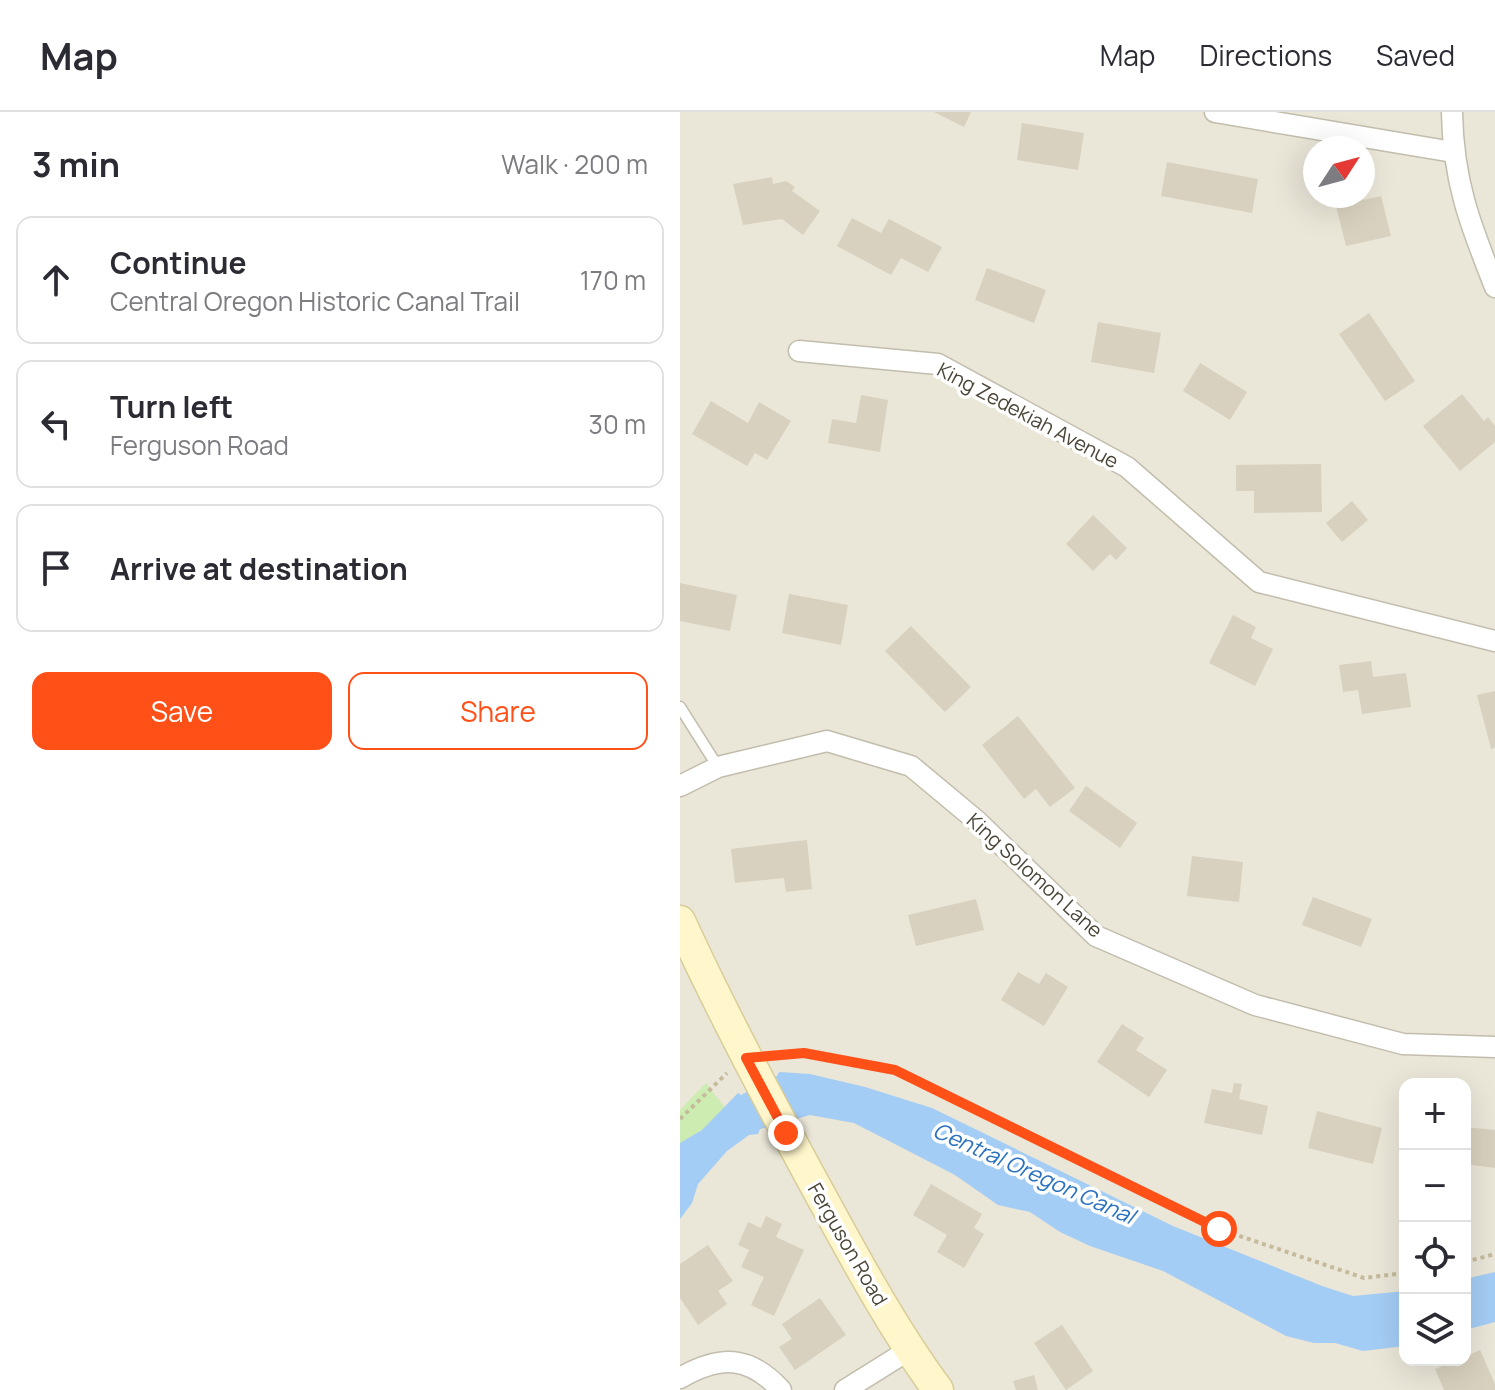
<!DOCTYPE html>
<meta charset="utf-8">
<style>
body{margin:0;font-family:Manrope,sans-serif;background:#f2f2f3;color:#2b2b33}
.controls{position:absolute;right:24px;bottom:24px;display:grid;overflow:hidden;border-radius:16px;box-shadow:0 8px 32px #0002}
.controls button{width:72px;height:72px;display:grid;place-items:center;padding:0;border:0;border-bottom:2px solid #e1e1e2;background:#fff;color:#2b2b33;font:40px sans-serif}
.compass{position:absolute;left:623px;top:24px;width:72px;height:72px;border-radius:50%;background:#fff;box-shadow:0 8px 32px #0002;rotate:54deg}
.stop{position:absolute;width:24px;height:24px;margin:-18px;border:6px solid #ff5018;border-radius:50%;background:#fff}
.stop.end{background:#ff5018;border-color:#fff;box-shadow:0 2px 8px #0008}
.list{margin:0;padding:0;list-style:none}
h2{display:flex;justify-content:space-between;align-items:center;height:104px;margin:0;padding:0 32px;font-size:34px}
h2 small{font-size:26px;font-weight:400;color:#7c7c81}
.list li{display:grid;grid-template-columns:52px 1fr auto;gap:24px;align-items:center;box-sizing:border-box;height:128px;margin:0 16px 16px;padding:0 16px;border:2px solid #e1e1e2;border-radius:16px}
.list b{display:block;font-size:30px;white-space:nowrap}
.list p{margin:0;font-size:26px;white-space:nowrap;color:#7c7c81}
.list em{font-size:26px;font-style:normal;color:#7c7c81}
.actions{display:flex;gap:16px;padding:24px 32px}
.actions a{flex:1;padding:18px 0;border:2px solid #ff5018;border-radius:16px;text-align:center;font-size:28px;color:#ff5018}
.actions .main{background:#ff5018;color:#fff}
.icon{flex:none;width:44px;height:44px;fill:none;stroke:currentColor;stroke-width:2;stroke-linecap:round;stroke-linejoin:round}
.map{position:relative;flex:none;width:815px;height:1278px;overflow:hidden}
header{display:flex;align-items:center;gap:48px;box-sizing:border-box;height:112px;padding:0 40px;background:#fff;border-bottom:2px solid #e1e1e2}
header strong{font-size:38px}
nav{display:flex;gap:44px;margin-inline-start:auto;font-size:28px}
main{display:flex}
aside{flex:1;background:#fff}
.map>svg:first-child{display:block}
.residential{fill:#eae6d8;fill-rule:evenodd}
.green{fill:#ccecb1}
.water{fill:#a4cdf5}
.building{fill:#d8d1bf}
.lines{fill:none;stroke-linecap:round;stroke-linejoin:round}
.lane-casing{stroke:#c2bdac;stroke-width:13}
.street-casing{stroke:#c2bdac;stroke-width:23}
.secondary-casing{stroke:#d8cd98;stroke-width:33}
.path{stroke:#c5ba9c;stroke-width:4;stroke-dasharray:4 4;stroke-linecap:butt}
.lane{stroke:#fff;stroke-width:10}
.street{stroke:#fff;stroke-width:20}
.secondary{stroke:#fff7cb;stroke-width:30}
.route{stroke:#ff5018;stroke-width:10}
.labels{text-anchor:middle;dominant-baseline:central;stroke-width:7;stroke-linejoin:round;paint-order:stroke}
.street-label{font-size:20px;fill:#4b4538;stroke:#fff}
.water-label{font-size:22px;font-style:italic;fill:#2972bf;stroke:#fff}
</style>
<header>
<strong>Map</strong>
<nav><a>Map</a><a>Directions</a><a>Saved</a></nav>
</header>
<main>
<aside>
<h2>3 min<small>Walk · 200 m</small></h2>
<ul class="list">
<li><svg class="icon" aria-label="ahead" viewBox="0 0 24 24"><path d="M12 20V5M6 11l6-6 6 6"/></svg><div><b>Continue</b><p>Central Oregon Historic Canal Trail</p></div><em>170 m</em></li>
<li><svg class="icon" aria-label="left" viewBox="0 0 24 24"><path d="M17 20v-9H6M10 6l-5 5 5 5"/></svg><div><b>Turn left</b><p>Ferguson Road</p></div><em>30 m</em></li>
<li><svg class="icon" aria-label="arrive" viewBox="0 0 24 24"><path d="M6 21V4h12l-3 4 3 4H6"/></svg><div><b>Arrive at destination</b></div></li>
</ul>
<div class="actions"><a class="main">Save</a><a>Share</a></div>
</aside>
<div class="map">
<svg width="815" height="1278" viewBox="0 0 815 1278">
<rect width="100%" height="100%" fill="#f6f3ea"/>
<!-- residential -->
<path class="residential" d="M 0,0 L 815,0 L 815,1278 L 0,1278 ZM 635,36 L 683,36 L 683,84 L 635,84 ZM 725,972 L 785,972 L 785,1248 L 725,1248 Z"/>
<!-- green -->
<polygon class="green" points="26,971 55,1009 0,1065 0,998"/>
<!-- water -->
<g class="water">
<polygon points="99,960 130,962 185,975 252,996 493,1114 642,1174 673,1184 725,1179 725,1234 683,1239 655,1231 634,1231 606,1224 483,1159 410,1134 380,1120 350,1100 318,1093 275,1063 174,1011 130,1003 80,1017 78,1022 69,1023 47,1039 18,1072 12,1091 0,1107 0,1031 22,1018 58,981 61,983 97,964"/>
<polygon points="815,1160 815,1210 785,1218 785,1167"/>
</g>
<!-- building -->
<g class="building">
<polygon points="254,0 291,0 284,15"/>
<polygon points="342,11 404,21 398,58 337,48"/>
<polygon points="487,50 578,67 572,101 481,84"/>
<polygon points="92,65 93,72 106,69 115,75 112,79 140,99 123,123 102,107 63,113 53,72"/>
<polygon points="701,84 711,124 666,134 656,94"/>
<polygon points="172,106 201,121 209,107 262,135 248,160 221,146 211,163 157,134"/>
<polygon points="307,156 366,178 354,211 295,188"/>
<polygon points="689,201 735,269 705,289 659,222"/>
<polygon points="418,210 481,221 474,261 411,250"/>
<polygon points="520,251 567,280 550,308 503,279"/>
<polygon points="782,282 804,309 808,305 815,314 815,330 780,359 743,314"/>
<polygon points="181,283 208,288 200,340 148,331 152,307 176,311"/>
<polygon points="31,289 68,311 79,290 111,309 87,348 75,341 67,354 12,322"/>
<polygon points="641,352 642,400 574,401 574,379 556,379 556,353"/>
<polygon points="672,389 688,408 662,430 646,411"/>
<polygon points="413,403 447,436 436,448 430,442 413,459 386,432"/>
<polygon points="0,471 57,483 50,519 0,509"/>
<polygon points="109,482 168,493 161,533 102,521"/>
<polygon points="553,503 576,515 571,526 593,537 575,574 529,551"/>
<polygon points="231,514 291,575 265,600 205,539"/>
<polygon points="691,549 693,565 726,561 731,595 682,602 678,578 663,580 659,553"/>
<polygon points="815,579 815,636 811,637 797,583"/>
<polygon points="338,604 395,676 370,695 356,677 344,687 302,633"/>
<polygon points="406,674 457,711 440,736 389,699"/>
<polygon points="127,728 132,777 106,780 104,766 55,771 51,737"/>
<polygon points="512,744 563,750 559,790 507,784"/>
<polygon points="633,785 692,807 681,835 622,813"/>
<polygon points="296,787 304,818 236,834 228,803"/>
<polygon points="338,860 359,872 366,861 388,875 364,914 321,888"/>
<polygon points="442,912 464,926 456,938 487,958 469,985 417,950"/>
<polygon points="554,971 562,972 559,987 588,994 582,1023 524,1011 532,977 552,981"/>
<polygon points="637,999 702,1016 693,1052 628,1036"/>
<polygon points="785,1015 815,1018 815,1056 785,1052"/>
<polygon points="251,1072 302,1102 294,1116 304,1122 284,1156 257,1140 267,1123 233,1103"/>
<polygon points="86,1104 102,1112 96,1125 124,1138 94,1204 71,1193 84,1165 61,1155 69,1138 58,1133 68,1110 81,1116"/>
<polygon points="28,1133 53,1169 38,1179 47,1192 18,1213 0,1186 0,1152"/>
<polygon points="140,1186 166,1223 115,1258 99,1235 112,1227 102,1212"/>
<polygon points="382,1213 413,1259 386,1278 354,1231"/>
<polygon points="800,1238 815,1272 815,1278 764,1278 755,1257 777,1248 785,1248 785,1245"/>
<polygon points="354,1263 358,1278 336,1278 333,1269"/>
</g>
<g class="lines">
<!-- lane casing -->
<g class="lane-casing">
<polyline id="lane" points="0,595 38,655"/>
</g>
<!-- street casing -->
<g class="street-casing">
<g id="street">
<polyline points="535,0 773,40"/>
<path d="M 772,0 C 773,69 790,112 815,175"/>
<polyline points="119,239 258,252 447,355 579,470 815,529"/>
<polyline points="0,674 38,655 147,629 231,654 297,709 416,824 575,893 723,932 815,935"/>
<path d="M 0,1266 C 40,1243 69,1243 101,1278"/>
<polyline points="165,1278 229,1238"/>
</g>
</g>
<!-- secondary casing -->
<g class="secondary-casing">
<path id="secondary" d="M 0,809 C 41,899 88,987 136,1075 C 174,1144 211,1214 258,1278"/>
</g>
<!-- path -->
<g class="path">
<polyline points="95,944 124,941 215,958 539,1117 684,1166 725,1161"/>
<polyline points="0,1007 47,961"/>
<polyline points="785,1150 815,1142"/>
</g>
<!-- lane -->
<use href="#lane" class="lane"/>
<!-- street -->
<use href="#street" class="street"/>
<!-- secondary -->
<use href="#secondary" class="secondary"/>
</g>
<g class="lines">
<!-- route -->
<polyline class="route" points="106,1021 66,946 124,941 215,958 539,1117"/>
</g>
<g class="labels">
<!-- street labels -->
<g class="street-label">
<text transform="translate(348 303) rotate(28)">King Zedekiah Avenue</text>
<text transform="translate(355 763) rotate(42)">King Solomon Lane</text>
<text transform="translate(168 1132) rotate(60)">Ferguson Road</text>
</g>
<!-- water labels -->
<g class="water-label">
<text transform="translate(354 1061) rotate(24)">Central Oregon Canal</text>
</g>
</g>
</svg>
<div class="controls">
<button>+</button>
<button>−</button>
<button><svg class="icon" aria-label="locate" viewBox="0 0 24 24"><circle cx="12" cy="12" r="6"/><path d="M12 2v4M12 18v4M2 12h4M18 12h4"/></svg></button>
<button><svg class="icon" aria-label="layers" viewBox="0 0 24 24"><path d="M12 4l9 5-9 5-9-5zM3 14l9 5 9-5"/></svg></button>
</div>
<svg class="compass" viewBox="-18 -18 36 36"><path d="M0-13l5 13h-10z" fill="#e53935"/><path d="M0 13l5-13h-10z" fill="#7c7c81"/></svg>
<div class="stop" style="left:539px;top:1117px"></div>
<div class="stop end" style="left:106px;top:1021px"></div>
</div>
</main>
